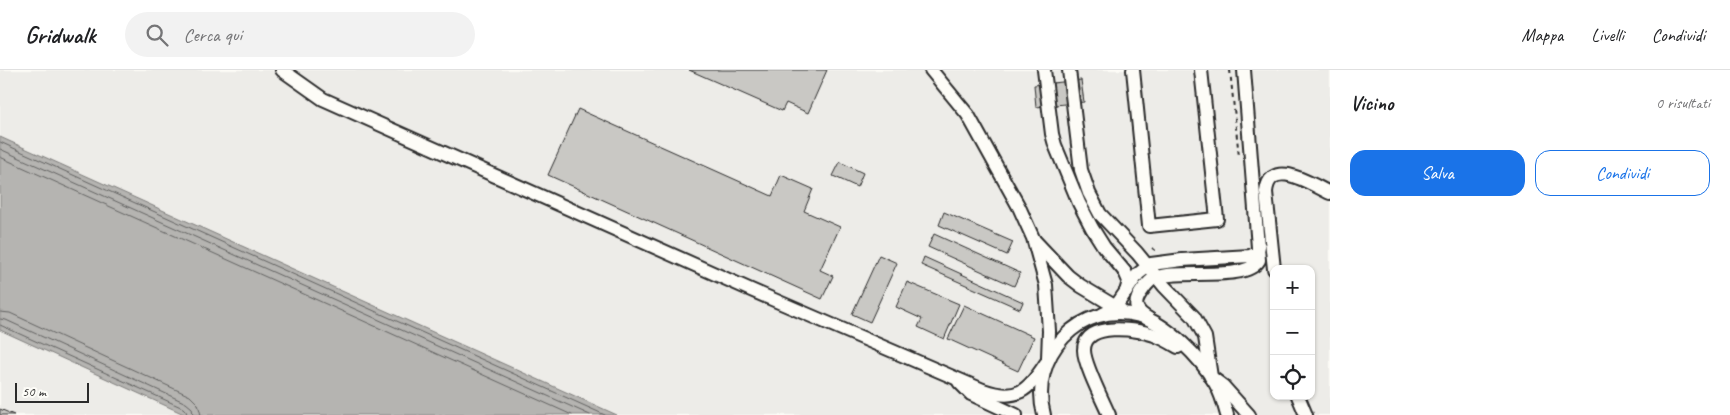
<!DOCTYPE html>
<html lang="it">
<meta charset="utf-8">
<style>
body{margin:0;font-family:Caveat,sans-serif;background:#f2f2f2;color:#202124}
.controls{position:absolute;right:15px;bottom:15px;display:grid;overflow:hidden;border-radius:10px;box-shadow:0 1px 4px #0004}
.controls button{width:45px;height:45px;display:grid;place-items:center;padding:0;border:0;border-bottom:1px solid #e0e0e0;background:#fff;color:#202124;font:25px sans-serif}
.scale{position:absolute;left:15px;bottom:12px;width:74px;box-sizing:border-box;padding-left:5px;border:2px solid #2b2b2b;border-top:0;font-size:14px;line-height:18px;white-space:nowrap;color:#2b2b2b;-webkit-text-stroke:4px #fdfcf7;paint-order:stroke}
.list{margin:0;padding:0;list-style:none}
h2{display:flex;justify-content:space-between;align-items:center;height:65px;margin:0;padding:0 20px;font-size:21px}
h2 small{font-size:16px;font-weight:400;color:#757577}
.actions{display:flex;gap:10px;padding:15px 20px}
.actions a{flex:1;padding:11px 0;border:1px solid #1a73e8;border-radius:15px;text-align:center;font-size:18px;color:#1a73e8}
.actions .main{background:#1a73e8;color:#fff}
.icon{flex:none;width:28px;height:28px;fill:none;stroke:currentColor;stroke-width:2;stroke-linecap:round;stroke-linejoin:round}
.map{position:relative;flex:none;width:1330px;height:345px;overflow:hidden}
header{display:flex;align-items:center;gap:30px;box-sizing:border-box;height:70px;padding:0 25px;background:#fff;border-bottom:1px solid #e0e0e0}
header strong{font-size:24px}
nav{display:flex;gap:28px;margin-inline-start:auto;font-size:18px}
.search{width:350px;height:45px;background:#f2f2f2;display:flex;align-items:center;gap:12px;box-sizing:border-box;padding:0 18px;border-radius:28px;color:#757577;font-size:19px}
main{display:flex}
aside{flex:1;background:#fff}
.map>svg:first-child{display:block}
.built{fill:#edece8;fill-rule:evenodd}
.water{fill:#b5b4b1;stroke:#7e7d7b}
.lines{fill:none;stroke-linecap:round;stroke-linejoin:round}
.shore{stroke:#626261;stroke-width:1}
.building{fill:#c9c8c4;stroke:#2b2b2b}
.minor-casing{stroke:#2b2b2b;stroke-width:16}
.path{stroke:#2b2b2b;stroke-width:2;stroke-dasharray:4 4;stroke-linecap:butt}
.minor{stroke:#fdfcf7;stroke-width:12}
</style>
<header>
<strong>Gridwalk</strong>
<div class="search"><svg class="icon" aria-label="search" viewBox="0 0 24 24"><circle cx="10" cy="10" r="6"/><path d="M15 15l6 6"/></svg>Cerca qui</div>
<nav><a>Mappa</a><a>Livelli</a><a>Condividi</a></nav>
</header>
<main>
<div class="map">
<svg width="1330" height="345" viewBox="0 0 1330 345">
<rect width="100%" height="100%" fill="#fdfcf7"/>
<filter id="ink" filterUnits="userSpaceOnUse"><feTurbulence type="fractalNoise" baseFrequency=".02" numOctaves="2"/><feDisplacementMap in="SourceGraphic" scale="10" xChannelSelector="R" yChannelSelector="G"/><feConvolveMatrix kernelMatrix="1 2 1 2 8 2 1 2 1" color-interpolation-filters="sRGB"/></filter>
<g filter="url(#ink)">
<!-- built -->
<g class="built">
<path d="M 0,0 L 1330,0 L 1330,345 L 617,345 L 0,67 ZM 1274,199 L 1311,199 L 1311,326 L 1274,326 Z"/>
<polygon points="0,260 186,345 0,345"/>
</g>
<!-- water -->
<polygon class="water" points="0,67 617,345 186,345 0,260"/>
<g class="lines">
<!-- shore -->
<g class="shore">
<polyline points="0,72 605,345"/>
<polyline points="0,79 590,345"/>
<polyline points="0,87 572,345"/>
<polyline points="0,242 10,243 190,326 198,334 201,345"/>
<polyline points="0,249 6,250 186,333 192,338 193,345"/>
<polyline points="0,255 183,338 186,341 187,345"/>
</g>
</g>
<!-- building -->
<g class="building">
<polygon points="689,0 827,0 808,43 786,33 782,41"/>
<polygon points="1081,10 1084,32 1036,37 1034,15"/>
<polygon points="578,39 772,126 781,105 813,119 804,141 840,157 820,200 833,206 822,229 548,105"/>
<polygon points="840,92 863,103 857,117 833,106"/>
<polygon points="944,142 1013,172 1007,185 939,155"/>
<polygon points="934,164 1020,203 1014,216 928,177"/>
<polygon points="879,185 897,193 870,252 852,244"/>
<polygon points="924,187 1023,232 1020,239 921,195"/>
<polygon points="907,212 959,234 944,269 918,257 922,249 896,237"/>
<polygon points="964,235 1034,267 1018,301 948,269"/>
<polygon points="0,339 14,345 0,345"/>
</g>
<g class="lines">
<!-- minor casing -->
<g class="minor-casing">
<g id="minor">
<path d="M 282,0 L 323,29 L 751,220 L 983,320 C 1017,332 1028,321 1046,293"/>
<polyline points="931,0 968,45 1019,137 1033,168 1046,215 1049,261 1048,288"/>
<polyline points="1044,0 1052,64 1055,75 1079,133 1092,158 1104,177 1125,202 1129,211 1126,222"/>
<polyline points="1069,0 1081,100 1089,123 1100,144 1137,183 1164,216 1194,247 1205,267 1211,307 1223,316 1249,345"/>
<polyline points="1133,0 1149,156 1217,149 1201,0"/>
<polyline points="1034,170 1068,206 1081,216 1121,240"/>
<path d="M 1274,199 L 1266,122 C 1270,86 1312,115 1330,123"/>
<polyline points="1103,244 1114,239 1138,204 1151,194 1182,190 1250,186 1257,183 1259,176"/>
<path d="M 1149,249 C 1133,240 1133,232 1144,218 C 1147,214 1150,210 1155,208 C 1177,198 1246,213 1259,190 L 1244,0"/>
<polyline points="959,312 971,324 1016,345"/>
<polyline points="1298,326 1306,345"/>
<path d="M 1044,345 C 1028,287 1080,229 1140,246 C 1167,254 1201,288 1215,313 C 1221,323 1224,334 1227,345"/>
<path d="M 1109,345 C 1103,331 1084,294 1084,280 C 1084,251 1138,259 1154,265 C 1163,268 1171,273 1178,277"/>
</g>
</g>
<!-- path -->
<g class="path">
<polyline points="1230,0 1239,87"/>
<polyline points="1152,178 1158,182"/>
</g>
<!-- minor -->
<use href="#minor" class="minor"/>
</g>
</g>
</svg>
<div class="controls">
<button>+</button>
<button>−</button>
<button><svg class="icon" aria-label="locate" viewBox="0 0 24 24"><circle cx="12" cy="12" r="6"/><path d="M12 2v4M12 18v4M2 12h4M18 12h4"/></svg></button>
</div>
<div class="scale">50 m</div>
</div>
<aside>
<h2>Vicino<small>0 risultati</small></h2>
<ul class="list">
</ul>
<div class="actions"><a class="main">Salva</a><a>Condividi</a></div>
</aside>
</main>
